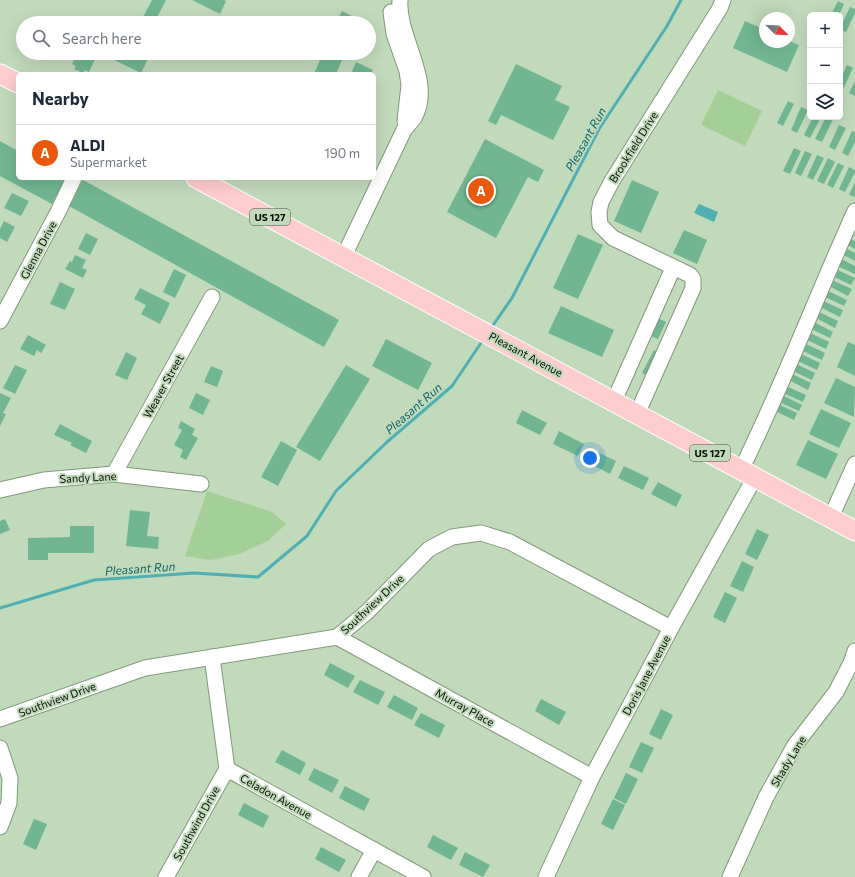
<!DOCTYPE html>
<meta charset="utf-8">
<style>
body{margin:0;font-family:Commissioner,sans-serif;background:#f2f2f3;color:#1f2937}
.controls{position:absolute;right:12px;top:12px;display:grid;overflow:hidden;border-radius:6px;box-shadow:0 4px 16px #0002}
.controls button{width:36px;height:36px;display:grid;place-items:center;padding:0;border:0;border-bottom:1px solid #e0e1e3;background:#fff;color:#1f2937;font:20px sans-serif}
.compass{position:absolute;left:759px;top:12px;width:36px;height:36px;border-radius:50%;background:#fff;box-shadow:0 4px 16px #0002;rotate:114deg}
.you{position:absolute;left:590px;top:458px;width:14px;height:14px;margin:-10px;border:3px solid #fff;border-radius:50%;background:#1a73e8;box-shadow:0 0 0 6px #1a73e833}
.badge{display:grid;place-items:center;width:26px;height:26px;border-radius:50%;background:#ea580c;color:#fff;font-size:13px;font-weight:700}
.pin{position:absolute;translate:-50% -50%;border:2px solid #fff;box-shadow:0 1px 4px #0006}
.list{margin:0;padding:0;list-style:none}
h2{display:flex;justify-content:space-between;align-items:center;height:52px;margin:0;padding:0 16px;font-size:17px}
h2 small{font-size:13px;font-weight:400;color:#747a83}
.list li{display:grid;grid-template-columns:26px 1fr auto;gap:12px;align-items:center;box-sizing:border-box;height:56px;padding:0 16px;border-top:1px solid #e0e1e3}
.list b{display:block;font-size:15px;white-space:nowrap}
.list p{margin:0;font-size:13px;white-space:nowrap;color:#747a83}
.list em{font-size:13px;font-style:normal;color:#747a83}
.icon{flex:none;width:22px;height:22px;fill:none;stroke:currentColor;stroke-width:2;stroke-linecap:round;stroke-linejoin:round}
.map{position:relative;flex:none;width:855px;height:877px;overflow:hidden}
.search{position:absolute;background:#fff;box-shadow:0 4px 16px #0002;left:16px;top:16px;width:360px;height:44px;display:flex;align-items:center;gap:10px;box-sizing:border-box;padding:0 14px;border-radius:22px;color:#747a83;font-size:15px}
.panel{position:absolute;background:#fff;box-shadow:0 4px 16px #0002;left:16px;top:72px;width:360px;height:108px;border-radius:6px}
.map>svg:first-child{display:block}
.green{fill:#a4cf98}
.water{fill:#50afb3}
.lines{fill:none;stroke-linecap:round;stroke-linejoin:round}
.stream{stroke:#50afb3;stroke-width:3}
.building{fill:#71b690}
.minor-casing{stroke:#81997b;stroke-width:17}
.major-casing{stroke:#fff;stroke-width:21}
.minor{stroke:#fff;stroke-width:15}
.major{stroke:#fecdcd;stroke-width:19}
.labels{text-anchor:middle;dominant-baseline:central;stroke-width:4;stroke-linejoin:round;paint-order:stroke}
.shield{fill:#c1daba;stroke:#3f4d3c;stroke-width:1}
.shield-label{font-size:10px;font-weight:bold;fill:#071006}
.street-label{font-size:11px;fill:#071006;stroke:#c1daba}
.water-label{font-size:12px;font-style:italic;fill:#156467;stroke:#c1daba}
</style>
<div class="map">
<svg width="855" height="877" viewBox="0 0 855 877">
<rect width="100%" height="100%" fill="#c1daba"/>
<!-- green -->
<g class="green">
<polygon points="718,90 762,111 745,146 701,125"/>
<polygon points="207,491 272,512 286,524 268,541 239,554 211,560 185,556"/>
</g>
<!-- water -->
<polygon class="water" points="699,204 718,212 714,222 694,213"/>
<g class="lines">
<!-- stream -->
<g class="stream">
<polyline points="491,328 512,298 599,129 667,26 681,0"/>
<polyline points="0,608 94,580 194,573 258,577 307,536 336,491 387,442 452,386 483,340"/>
</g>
</g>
<!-- building -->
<g class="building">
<polygon points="152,0 166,0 154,23 140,23"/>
<polygon points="192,0 224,0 226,1 220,14"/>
<polygon points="838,1 844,4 839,15 831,15"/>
<polygon points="850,7 855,9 855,13 846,32 840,30 840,28"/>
<polygon points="342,11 360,20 359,23 336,23"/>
<polygon points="745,21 765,30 765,42 789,42 789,41 799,45 787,72 733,48"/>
<polygon points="77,53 98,53 89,72 85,70 83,73 74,69 76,66 72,64"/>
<polygon points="115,53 151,53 141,73 112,59"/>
<polygon points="323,53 345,53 336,74 314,74"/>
<polygon points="356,62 373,70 371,74 351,74"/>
<polygon points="516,64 562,86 555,100 570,107 553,140 501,115 496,125 488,121"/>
<polygon points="847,65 853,68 842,91 840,90 840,80"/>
<polygon points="855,81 855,96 849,93"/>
<polygon points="788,101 794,104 783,126 777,123"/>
<polygon points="801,107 808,110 797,133 791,130"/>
<polygon points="813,117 821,117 810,138 804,135"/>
<polygon points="826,117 833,119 822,142 815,139"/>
<polygon points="839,125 846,128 835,150 829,147"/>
<polygon points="852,131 855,132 855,142 848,156 842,153"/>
<polygon points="485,139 544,170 538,182 528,177 496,238 447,212"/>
<polygon points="0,141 18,151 18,178 66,178 52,204 0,176"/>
<polygon points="794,148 801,151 790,174 783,171"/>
<polygon points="805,151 812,154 801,176 795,173"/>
<polygon points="817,155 824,158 813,180 807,177"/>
<polygon points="828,158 835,162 824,184 817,181"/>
<polygon points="838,163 844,166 833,188 827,185"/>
<polygon points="849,167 855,170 855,172 845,192 839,189"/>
<polygon points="83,180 339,320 324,347 69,206"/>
<polygon points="632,180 659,192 641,233 614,221"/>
<polygon points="855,182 855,197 849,195"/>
<polygon points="12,193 29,201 21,216 4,208"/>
<polygon points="4,221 15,227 7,242 0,238 0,229"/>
<polygon points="684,230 707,240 697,264 673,253"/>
<polygon points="86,233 98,239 90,255 78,249"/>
<polygon points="578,234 603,245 578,299 553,288"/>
<polygon points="851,239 855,241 855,249 848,245"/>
<polygon points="845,248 855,253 855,261 842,254"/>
<polygon points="75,255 86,260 82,268 87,270 83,278 65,269 70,261 72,262"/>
<polygon points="841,259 855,266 855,274 837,266"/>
<polygon points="174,269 186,275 175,298 163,292"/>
<polygon points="835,269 855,278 851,285 832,276"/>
<polygon points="832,280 852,289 848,296 829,286"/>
<polygon points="60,282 75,289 65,310 50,304"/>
<polygon points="140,288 170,303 160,324 141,314 146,305 134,299"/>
<polygon points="828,291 847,300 844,306 825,297"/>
<polygon points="823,301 843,310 840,317 820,307"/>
<polygon points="561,306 614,330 602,357 548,333"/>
<polygon points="819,312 838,321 835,328 816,318"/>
<polygon points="656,317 666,322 658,339 648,335"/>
<polygon points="814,322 833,332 830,338 811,329"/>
<polygon points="810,333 829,342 826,349 807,340"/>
<polygon points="28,335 46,345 41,353 37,350 34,356 20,349"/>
<polygon points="386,339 432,363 418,390 372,366"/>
<polygon points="848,342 855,345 855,376 837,367"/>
<polygon points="806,344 825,353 822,360 803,351"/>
<polygon points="654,350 662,354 650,377 642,373"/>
<polygon points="126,352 137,358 127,380 115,375"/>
<polygon points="801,354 820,363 817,370 798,361"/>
<polygon points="796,364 815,373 812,380 793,371"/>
<polygon points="15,365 27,370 15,394 3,388"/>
<polygon points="346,365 370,379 320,461 296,447"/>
<polygon points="211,366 223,371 217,387 204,382"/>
<polygon points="792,374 811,383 808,390 789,380"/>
<polygon points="836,378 855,387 854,417 824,403"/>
<polygon points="786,386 806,395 803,402 783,393"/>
<polygon points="0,393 11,398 3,413 6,414 0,426"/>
<polygon points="196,393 210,400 203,415 189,408"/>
<polygon points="782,395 802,405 799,411 779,402"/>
<polygon points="778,404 797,413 794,420 775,411"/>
<polygon points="821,409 851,423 839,448 809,434"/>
<polygon points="522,410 547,423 540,435 516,423"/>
<polygon points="181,421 195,429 192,435 198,438 186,460 180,457 183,450 174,445 182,430 178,428"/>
<polygon points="60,424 92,441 86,453 70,445 72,443 54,435"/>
<polygon points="559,431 584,444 578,456 553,444"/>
<polygon points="808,440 838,454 826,479 796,465"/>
<polygon points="281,441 297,450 278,486 261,477"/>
<polygon points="591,449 616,461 610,474 585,461"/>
<polygon points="624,466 649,478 643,490 618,478"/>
<polygon points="658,482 682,495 676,507 651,494"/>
<polygon points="130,510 150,512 147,536 159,537 158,549 126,546"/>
<polygon points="5,519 10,530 0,534 0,521"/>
<polygon points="70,526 94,526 94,553 48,553 48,560 28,560 28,538 70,537"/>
<polygon points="757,529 769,535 757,560 745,554"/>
<polygon points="742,561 754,567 743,592 730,586"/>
<polygon points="725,592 737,598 725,623 713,617"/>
<polygon points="330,663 355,676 348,688 324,675"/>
<polygon points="360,680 385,692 378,705 353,692"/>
<polygon points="394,695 418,708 412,720 387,707"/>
<polygon points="541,699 566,712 559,725 535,711"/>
<polygon points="661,709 673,715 661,740 649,734"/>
<polygon points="421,713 445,725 439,738 414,725"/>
<polygon points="641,742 654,748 642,773 629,767"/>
<polygon points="282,750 306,763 300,775 275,762"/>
<polygon points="314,768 339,780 332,793 308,780"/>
<polygon points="626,773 638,779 626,804 614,798"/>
<polygon points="345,786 370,799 364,811 339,798"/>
<polygon points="613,799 625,805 613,830 601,824"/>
<polygon points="244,803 269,816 263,828 238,815"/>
<polygon points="34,819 47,824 36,850 23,844"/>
<polygon points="433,835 458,848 451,860 427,847"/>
<polygon points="321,847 346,860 339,872 315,859"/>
<polygon points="465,852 490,865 483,877 459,865"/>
</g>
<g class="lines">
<!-- minor casing -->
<g class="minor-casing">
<g id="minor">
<polyline points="391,12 394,34 407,71 409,85 405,121"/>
<path d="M 344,256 L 404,130 C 407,126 411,122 414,118 C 435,82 397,37 400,0"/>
<polyline points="0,321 58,212 74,178"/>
<polyline points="614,401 673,268"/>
<polyline points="637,414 693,288 693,279 690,275 613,238 600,225 599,212 601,202 612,181 720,8 723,0"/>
<path d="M 741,470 C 783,385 816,297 855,211"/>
<polyline points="114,474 212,297"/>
<polyline points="0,490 44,480 114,474 201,484"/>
<polyline points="831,517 855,464"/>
<polyline points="337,637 592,777"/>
<polyline points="212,657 227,769"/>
<polyline points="0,719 145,668 337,637 367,612 429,549 452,537 481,533 510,542 671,628"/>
<polyline points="0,748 10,778 9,803 0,827"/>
<polyline points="227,769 423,877"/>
<polyline points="166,877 227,769"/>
<polyline points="359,877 374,850"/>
<polyline points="546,877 592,777 671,628 755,477"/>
<polyline points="730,877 766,797 795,745 836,692 851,663 855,651"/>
</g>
</g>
<!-- major casing -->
<g class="major-casing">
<g id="major">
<polyline points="0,74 18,83"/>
<polyline points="196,178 855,531"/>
</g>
</g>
<!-- minor -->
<use href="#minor" class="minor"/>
<!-- major -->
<use href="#major" class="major"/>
</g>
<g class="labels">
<!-- shield labels -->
<g class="shield">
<rect x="250" y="209" width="40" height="16" rx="3"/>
<rect x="690" y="445" width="40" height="16" rx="3"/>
</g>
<g class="shield-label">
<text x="270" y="217">US 127</text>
<text x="710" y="453">US 127</text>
</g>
<!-- street labels -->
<g class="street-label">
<text transform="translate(633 147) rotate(-58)">Brookfield Drive</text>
<text transform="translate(38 250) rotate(-62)">Glenna Drive</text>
<text transform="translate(526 354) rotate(28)">Pleasant Avenue</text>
<text transform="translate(163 386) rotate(-61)">Weaver Street</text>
<text transform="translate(88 477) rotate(-3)">Sandy Lane</text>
<text transform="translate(372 604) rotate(-43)">Southview Drive</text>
<text transform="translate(646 675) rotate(-62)">Doris Jane Avenue</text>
<text transform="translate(57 699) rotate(-20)">Southview Drive</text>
<text transform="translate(465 707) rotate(29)">Murray Place</text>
<text transform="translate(788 761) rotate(-59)">Shady Lane</text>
<text transform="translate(276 796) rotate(29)">Celadon Avenue</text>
<text transform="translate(196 823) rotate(-61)">Southwind Drive</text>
</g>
<!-- water labels -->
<g class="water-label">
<text transform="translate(585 139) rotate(-61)">Pleasant Run</text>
<text transform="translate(413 408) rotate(-41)">Pleasant Run</text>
<text transform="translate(140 568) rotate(-4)">Pleasant Run</text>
</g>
</g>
</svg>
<div class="controls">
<button>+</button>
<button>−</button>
<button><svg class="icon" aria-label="layers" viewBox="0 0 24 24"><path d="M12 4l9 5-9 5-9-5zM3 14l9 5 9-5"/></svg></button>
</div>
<svg class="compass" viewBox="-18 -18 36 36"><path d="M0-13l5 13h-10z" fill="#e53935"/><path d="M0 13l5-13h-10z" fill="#747a83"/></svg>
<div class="you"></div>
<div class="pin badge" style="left:481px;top:191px">A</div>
<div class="search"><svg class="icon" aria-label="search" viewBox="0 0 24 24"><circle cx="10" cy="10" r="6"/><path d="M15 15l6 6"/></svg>Search here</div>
<section class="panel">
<h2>Nearby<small></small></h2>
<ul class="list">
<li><span class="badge">A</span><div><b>ALDI</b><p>Supermarket</p></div><em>190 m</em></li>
</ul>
</section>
</div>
